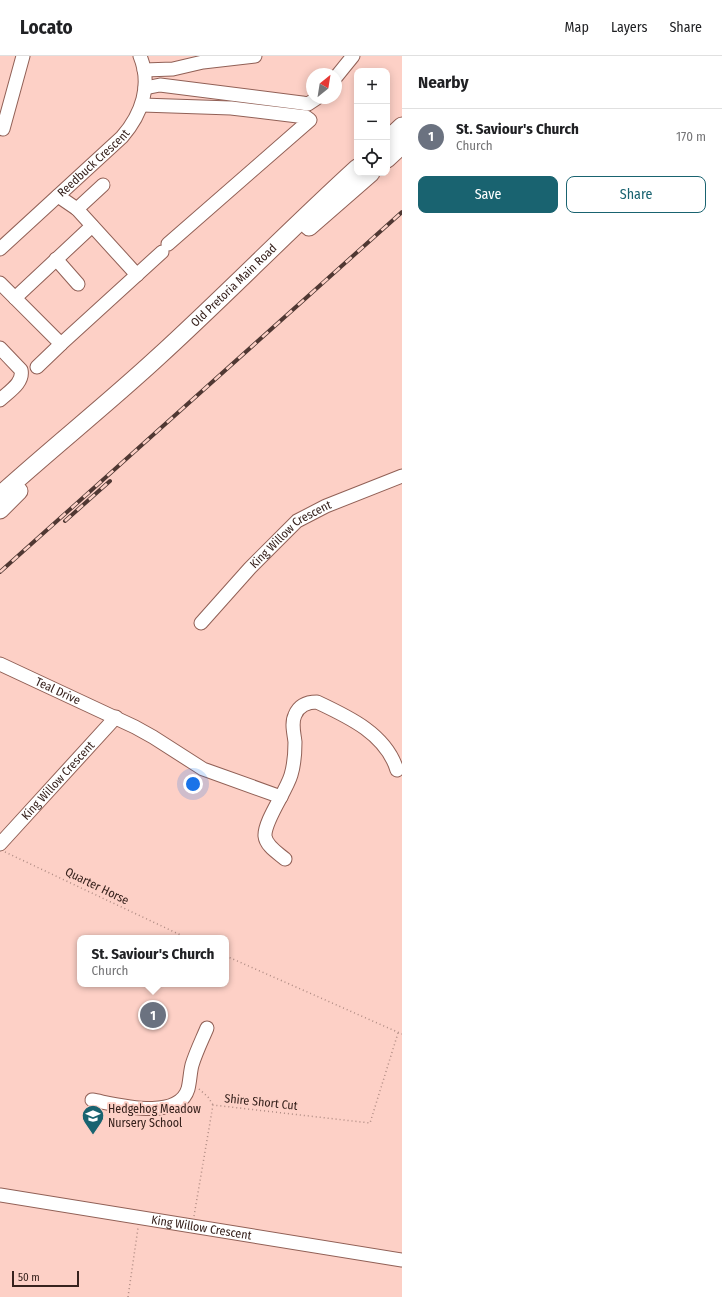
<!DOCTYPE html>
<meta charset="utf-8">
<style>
body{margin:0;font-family:"Fira Sans Condensed",sans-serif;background:#f6f6f6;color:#202124}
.controls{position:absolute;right:12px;top:12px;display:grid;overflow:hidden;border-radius:8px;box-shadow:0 2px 10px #0003}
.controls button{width:36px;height:36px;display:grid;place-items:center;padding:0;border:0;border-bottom:1px solid #e0e0e0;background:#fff;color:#202124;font:20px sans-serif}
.compass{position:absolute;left:306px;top:12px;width:36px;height:36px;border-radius:50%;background:#fff;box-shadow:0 2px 10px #0003;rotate:30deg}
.scale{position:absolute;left:12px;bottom:10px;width:67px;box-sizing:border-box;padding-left:4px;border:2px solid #37221d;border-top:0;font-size:11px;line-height:14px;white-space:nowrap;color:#37221d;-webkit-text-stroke:3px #fdd0c6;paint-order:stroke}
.you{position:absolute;left:193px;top:728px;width:14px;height:14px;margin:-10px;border:3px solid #fff;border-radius:50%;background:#1a73e8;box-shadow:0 0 0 6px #1a73e833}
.badge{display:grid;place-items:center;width:26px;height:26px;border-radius:50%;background:#196370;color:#fff;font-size:13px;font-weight:700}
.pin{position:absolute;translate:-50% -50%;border:2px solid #fff;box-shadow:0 1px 4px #0006}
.popup{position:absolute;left:77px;top:879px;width:152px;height:52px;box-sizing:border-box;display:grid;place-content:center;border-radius:8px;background:#fff;filter:drop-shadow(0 1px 3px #0005);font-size:13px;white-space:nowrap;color:#757577}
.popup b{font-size:15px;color:#202124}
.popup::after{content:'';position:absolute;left:50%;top:100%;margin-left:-8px;border:8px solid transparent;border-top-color:#fff}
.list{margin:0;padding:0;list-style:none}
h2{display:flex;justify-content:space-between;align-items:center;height:52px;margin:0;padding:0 16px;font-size:17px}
h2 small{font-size:13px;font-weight:400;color:#757577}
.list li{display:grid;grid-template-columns:26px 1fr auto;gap:12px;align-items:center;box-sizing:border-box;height:56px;padding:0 16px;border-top:1px solid #e0e0e0}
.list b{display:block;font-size:15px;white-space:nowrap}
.list p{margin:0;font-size:13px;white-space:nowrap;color:#757577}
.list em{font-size:13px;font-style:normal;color:#757577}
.actions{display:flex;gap:8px;padding:12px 16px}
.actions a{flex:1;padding:9px 0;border:1px solid #196370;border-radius:8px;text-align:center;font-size:14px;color:#196370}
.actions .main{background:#196370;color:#fff}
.icon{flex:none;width:22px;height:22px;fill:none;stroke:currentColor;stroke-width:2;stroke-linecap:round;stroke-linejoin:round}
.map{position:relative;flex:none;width:402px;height:1241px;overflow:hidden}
header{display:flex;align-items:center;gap:24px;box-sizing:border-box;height:56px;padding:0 20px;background:#fff;border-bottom:1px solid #e0e0e0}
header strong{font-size:19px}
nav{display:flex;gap:22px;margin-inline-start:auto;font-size:14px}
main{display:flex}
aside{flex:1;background:#fff}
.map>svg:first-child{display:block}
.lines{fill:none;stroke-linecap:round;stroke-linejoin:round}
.minor-casing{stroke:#916056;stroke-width:15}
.major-casing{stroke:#916056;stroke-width:19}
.path{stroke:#af8b83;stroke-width:1.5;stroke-dasharray:1 3;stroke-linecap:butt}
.minor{stroke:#fff;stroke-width:13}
.major{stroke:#fff;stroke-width:17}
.rail-casing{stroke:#503833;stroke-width:4}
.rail{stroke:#fdd0c6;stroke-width:2.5;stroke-dasharray:8;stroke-linecap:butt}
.labels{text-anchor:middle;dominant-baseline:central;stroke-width:4;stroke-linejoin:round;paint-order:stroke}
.street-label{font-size:12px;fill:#37221d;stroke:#fdd0c6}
.poi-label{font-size:12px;fill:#37221d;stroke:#fdd0c6;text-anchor:start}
</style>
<header>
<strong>Locato</strong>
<nav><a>Map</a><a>Layers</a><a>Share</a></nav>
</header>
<main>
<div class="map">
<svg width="402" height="1241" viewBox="0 0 402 1241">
<rect width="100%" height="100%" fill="#fdd0c6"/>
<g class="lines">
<!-- minor casing -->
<g class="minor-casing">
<g id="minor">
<polyline points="144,14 173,13 203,6 255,0"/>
<polyline points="336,21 353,0"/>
<polyline points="145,32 160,29 302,47 308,48 317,42"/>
<polyline points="142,49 231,52 306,61 310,64 168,188"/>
<polyline points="3,73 23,0"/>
<polyline points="58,140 77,153 137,219"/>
<polyline points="77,153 103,129"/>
<path id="s1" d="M 0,193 L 122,81 C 142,58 152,29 140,0"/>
<polyline points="56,203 78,228"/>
<polyline points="0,227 61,288 37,311"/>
<polyline points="15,242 92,170"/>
<polyline points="61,288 162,196"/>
<path d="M 0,292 L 21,314 C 24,327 8,336 0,344"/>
<path id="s2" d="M 201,567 L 250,512 L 297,465 L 326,450 L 402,420"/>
<path id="s3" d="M 0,608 L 135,671 L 153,681 L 203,713 L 281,741"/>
<path id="s4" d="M 0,788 L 116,661"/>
<path d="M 285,803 C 278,797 266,790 265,780 C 264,765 286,736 291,719 C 294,709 295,696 295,686 C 294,677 291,667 295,659 C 299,649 308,646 317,646 C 349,661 386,678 397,714"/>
<path d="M 92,1044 C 115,1048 178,1066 188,1033 C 190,1025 190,1017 192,1009 C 196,996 202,984 207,972"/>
<path id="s5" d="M 0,1139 L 402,1204"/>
</g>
</g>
<!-- major casing -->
<g class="major-casing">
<g id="major">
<polyline points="387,84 402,70"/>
<polyline points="387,103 402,89"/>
<polyline points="309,171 371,117"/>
<path id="s6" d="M 0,439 C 52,392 106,349 157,302 C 225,240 289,174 357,112"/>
<polyline points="0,454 19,435"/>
</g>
</g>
<!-- path -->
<g class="path">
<polyline points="5,796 187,882"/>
<polyline points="226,900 402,978"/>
<polyline points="199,1033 208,1041 213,1049"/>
<polyline points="194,1160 213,1049 370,1067 398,977"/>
<polyline points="128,1241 138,1172"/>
</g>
<!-- minor -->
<use href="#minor" class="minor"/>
<!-- major -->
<use href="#major" class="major"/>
<!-- rail casing -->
<g class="rail-casing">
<g id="rail">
<polyline points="65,465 110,425"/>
<polyline points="0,516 402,156"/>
</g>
</g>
<!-- rail -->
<use href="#rail" class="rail"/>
</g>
<!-- icons -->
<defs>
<g id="school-pin" transform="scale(1.15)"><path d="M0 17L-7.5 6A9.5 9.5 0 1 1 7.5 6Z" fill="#196370" stroke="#fdd0c6"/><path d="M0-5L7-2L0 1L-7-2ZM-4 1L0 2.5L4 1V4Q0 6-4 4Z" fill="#fff"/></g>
</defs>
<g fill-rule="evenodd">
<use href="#school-pin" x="93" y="1060"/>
</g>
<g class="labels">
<!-- street labels -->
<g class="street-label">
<text stroke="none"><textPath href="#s1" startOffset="127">Reedbuck Crescent</textPath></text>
<text stroke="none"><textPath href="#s6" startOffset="314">Old Pretoria Main Road</textPath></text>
<text stroke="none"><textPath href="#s2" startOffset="127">King Willow Crescent</textPath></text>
<text stroke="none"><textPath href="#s3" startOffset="64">Teal Drive</textPath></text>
<text stroke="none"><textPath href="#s4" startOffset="86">King Willow Crescent</textPath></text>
<text transform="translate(97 830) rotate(26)">Quarter Horse</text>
<text transform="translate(261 1046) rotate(6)">Shire Short Cut</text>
<text stroke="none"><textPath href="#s5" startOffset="204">King Willow Crescent</textPath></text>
</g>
<!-- poi labels -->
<g class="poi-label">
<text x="108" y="1053">Hedgehog Meadow<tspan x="108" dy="14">Nursery School</tspan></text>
</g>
</g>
</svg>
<div class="controls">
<button>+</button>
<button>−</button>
<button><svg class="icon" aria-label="locate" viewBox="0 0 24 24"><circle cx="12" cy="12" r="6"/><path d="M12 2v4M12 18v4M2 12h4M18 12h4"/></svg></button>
</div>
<svg class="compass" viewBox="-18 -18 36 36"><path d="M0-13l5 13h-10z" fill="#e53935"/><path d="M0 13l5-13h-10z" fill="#757577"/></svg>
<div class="scale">50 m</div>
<div class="you"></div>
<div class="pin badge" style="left:153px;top:959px;background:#6b7280">1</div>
<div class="popup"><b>St. Saviour's Church</b>Church</div>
</div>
<aside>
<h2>Nearby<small></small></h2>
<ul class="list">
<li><span class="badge" style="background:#6b7280">1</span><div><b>St. Saviour's Church</b><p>Church</p></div><em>170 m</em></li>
</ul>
<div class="actions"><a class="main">Save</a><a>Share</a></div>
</aside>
</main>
